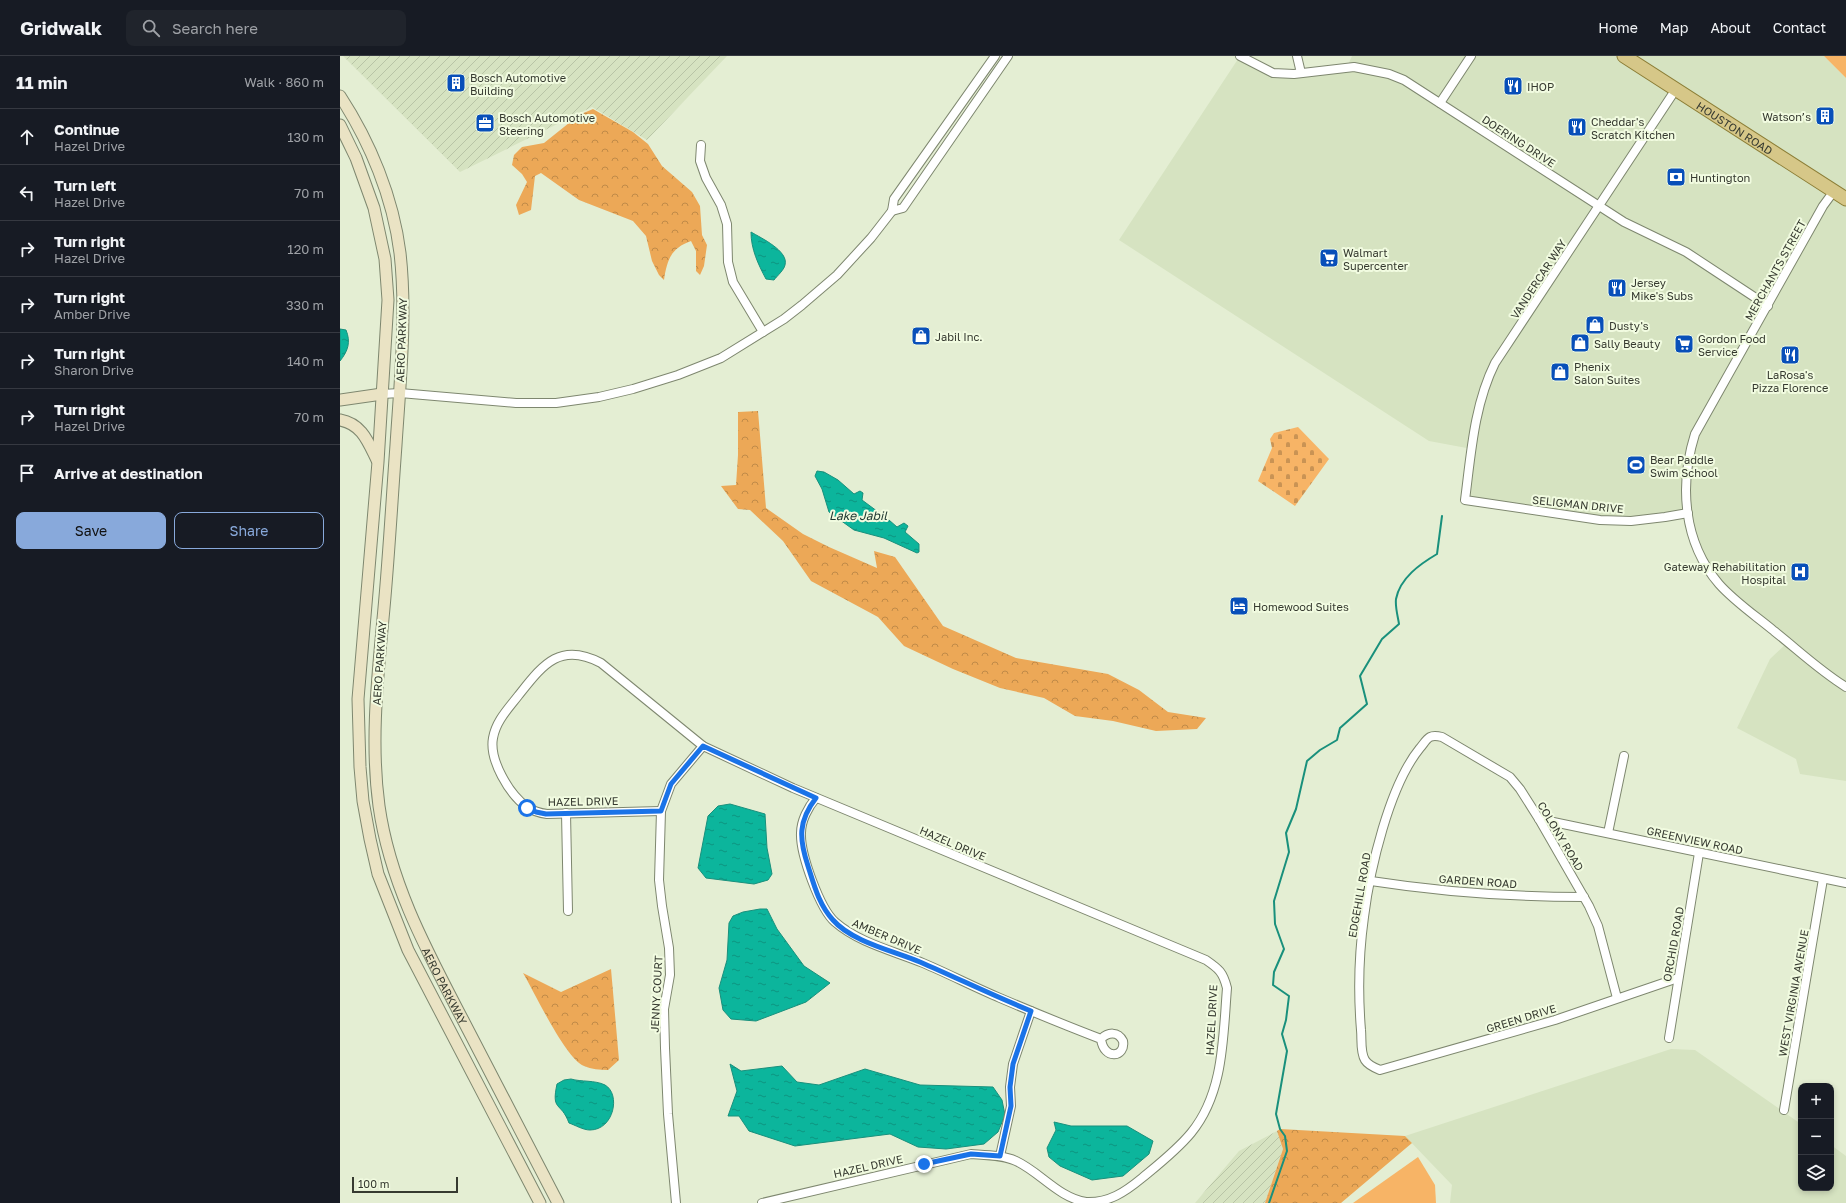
<!DOCTYPE html>
<meta charset="utf-8">
<style>
body{margin:0;font-family:"Golos Text",sans-serif;background:#20242c;color:#f1f3f6}
.controls{position:absolute;right:12px;bottom:12px;display:grid;overflow:hidden;border-radius:8px;box-shadow:0 2px 6px #0003}
.controls button{width:36px;height:36px;display:grid;place-items:center;padding:0;border:0;border-bottom:1px solid #363941;background:#171b24;color:#f1f3f6;font:20px sans-serif}
.scale{position:absolute;left:12px;bottom:10px;width:106px;box-sizing:border-box;padding-left:4px;border:2px solid #363a30;border-top:0;font-size:11px;line-height:14px;white-space:nowrap;color:#363a30;-webkit-text-stroke:3px #f1fbe0;paint-order:stroke}
.stop{position:absolute;width:12px;height:12px;margin:-9px;border:3px solid #1a73e8;border-radius:50%;background:#fff}
.stop.end{background:#1a73e8;border-color:#fff;box-shadow:0 1px 4px #0008}
.list{margin:0;padding:0;list-style:none}
h2{display:flex;justify-content:space-between;align-items:center;height:52px;margin:0;padding:0 16px;font-size:17px}
h2 small{font-size:13px;font-weight:400;color:#9ea1a6}
.list li{display:grid;grid-template-columns:26px 1fr auto;gap:12px;align-items:center;box-sizing:border-box;height:56px;padding:0 16px;border-top:1px solid #363941}
.list b{display:block;font-size:15px;white-space:nowrap}
.list p{margin:0;font-size:13px;white-space:nowrap;color:#9ea1a6}
.list em{font-size:13px;font-style:normal;color:#9ea1a6}
.actions{display:flex;gap:8px;padding:12px 16px}
.actions a{flex:1;padding:9px 0;border:1px solid #88a9db;border-radius:8px;text-align:center;font-size:14px;color:#88a9db}
.actions .main{background:#88a9db;color:#111}
.icon{flex:none;width:22px;height:22px;fill:none;stroke:currentColor;stroke-width:2;stroke-linecap:round;stroke-linejoin:round}
.map{position:relative;flex:none;width:1506px;height:1147px;overflow:hidden}
header{display:flex;align-items:center;gap:24px;box-sizing:border-box;height:56px;padding:0 20px;background:#171b24;border-bottom:1px solid #363941}
header strong{font-size:19px}
nav{display:flex;gap:22px;margin-inline-start:auto;font-size:14px}
.search{width:280px;height:36px;background:#20242c;display:flex;align-items:center;gap:10px;box-sizing:border-box;padding:0 14px;border-radius:8px;color:#9ea1a6;font-size:15px}
main{display:flex}
aside{flex:1;background:#171b24}
.map>svg:first-child{display:block}
.built{fill:#d6e3c1}
.industrial{fill:url(#industrial-furrows)}
.green{fill:#f7b466}
.forest{fill:url(#forest-crowns)}
.cemetery{fill:url(#cemetery-stones)}
.water{fill:url(#water-ripples);stroke:#19907c}
.lines{fill:none;stroke-linecap:round;stroke-linejoin:round}
.stream{stroke:#19907c;stroke-width:2}
.street-casing{stroke:#7e876f;stroke-width:10}
.secondary-casing{stroke:#7e876f;stroke-width:13}
.primary-casing{stroke:#8c7e36;stroke-width:15}
.street{stroke:#fff;stroke-width:8}
.secondary{stroke:#eae3c4;stroke-width:11}
.primary{stroke:#d6c788;stroke-width:13}
.route{stroke:#1a73e8;stroke-width:5}
.labels{text-anchor:middle;dominant-baseline:central;stroke-width:4;stroke-linejoin:round;paint-order:stroke}
.poi-label{font-size:11px;fill:#363a30;stroke:#f1fbe0;text-anchor:start}
.street-label{font-size:11px;fill:#363a30;stroke:#f1fbe0}
.water-label{font-size:12px;font-style:italic;fill:#203832;stroke:#f1fbe0}
</style>
<header>
<strong>Gridwalk</strong>
<div class="search"><svg class="icon" aria-label="search" viewBox="0 0 24 24"><circle cx="10" cy="10" r="6"/><path d="M15 15l6 6"/></svg>Search here</div>
<nav><a>Home</a><a>Map</a><a>About</a><a>Contact</a></nav>
</header>
<main>
<aside>
<h2>11 min<small>Walk · 860 m</small></h2>
<ul class="list">
<li><svg class="icon" aria-label="ahead" viewBox="0 0 24 24"><path d="M12 20V5M6 11l6-6 6 6"/></svg><div><b>Continue</b><p>Hazel Drive</p></div><em>130 m</em></li>
<li><svg class="icon" aria-label="left" viewBox="0 0 24 24"><path d="M17 20v-9H6M10 6l-5 5 5 5"/></svg><div><b>Turn left</b><p>Hazel Drive</p></div><em>70 m</em></li>
<li><svg class="icon" aria-label="right" viewBox="0 0 24 24"><path d="M7 20v-9h11M14 6l5 5-5 5"/></svg><div><b>Turn right</b><p>Hazel Drive</p></div><em>120 m</em></li>
<li><svg class="icon" aria-label="right" viewBox="0 0 24 24"><path d="M7 20v-9h11M14 6l5 5-5 5"/></svg><div><b>Turn right</b><p>Amber Drive</p></div><em>330 m</em></li>
<li><svg class="icon" aria-label="right" viewBox="0 0 24 24"><path d="M7 20v-9h11M14 6l5 5-5 5"/></svg><div><b>Turn right</b><p>Sharon Drive</p></div><em>140 m</em></li>
<li><svg class="icon" aria-label="right" viewBox="0 0 24 24"><path d="M7 20v-9h11M14 6l5 5-5 5"/></svg><div><b>Turn right</b><p>Hazel Drive</p></div><em>70 m</em></li>
<li><svg class="icon" aria-label="arrive" viewBox="0 0 24 24"><path d="M6 21V4h12l-3 4 3 4H6"/></svg><div><b>Arrive at destination</b></div></li>
</ul>
<div class="actions"><a class="main">Save</a><a>Share</a></div>
</aside>
<div class="map">
<svg width="1506" height="1147" viewBox="0 0 1506 1147">
<defs>
<pattern id="industrial-furrows" width="10" height="10" patternUnits="userSpaceOnUse"><rect width="10" height="10" fill="#d6e3c1"/><path d="M-1 1l2-2M0 10L10 0M9 11l2-2" fill="none" stroke="#b8c4a6"/></pattern>
<pattern id="forest-crowns" width="20" height="18" patternUnits="userSpaceOnUse"><rect width="20" height="18" fill="#eca857"/><path d="M2 6a3 3 0 1 1 6 0M12 15a3 3 0 1 1 6 0" fill="none" stroke="#c08a48"/></pattern>
<pattern id="cemetery-stones" width="16" height="16" patternUnits="userSpaceOnUse"><rect width="16" height="16" fill="#f7b466"/><path d="M2 7V4a2 2 0 0 1 4 0v3zM10 15v-3a2 2 0 0 1 4 0v3z" fill="#c99354"/></pattern>
<pattern id="water-ripples" width="26" height="14" patternUnits="userSpaceOnUse"><rect width="26" height="14" fill="#0cb59c"/><path d="M2 4q2-2 4 0t4 0M15 11q2-2 4 0t4 0" fill="none" stroke="#0d9480"/></pattern>
</defs>
<rect width="100%" height="100%" fill="#e4eed3"/>
<!-- built -->
<g class="built">
<polygon points="900,0 933,17 1007,11 1012,0 1484,0 1506,22 1506,725 1460,718 1456,703 1397,672 1430,603 1448,586 1418,561 1369,514 1348,457 1291,465 1125,444 1132,393 1089,385 779,184"/>
<polygon points="1331,993 1355,994 1461,1068 1461,1132 1491,1132 1491,1089 1506,1100 1506,1147 1110,1147 1112,1129 1065,1080"/>
</g>
<!-- industrial -->
<g class="industrial">
<polygon points="3,0 387,0 307,84 252,51 120,116"/>
<polygon points="937,1075 943,1093 925,1147 855,1147 899,1095"/>
</g>
<!-- green -->
<g class="green">
<polygon points="1484,0 1506,0 1506,22"/>
<polygon points="1078,1101 1095,1129 1096,1147 1013,1147"/>
</g>
<!-- forest -->
<g class="forest">
<path d="M 253,53 L 293,76 L 308,88 L 322,110 L 352,136 L 360,150 L 362,179 L 367,189 L 364,210 L 360,219 L 356,215 L 356,195 L 351,185 C 331,192 327,204 324,224 L 319,219 L 312,205 L 306,180 L 293,165 L 239,144 L 201,117 L 195,120 L 191,154 L 179,159 L 176,149 L 187,126 L 182,118 L 172,109 L 174,99 L 182,91 L 204,87 L 239,59 Z"/>
<polygon points="418,355 426,452 463,478 489,491 537,512 534,495 555,501 603,570 676,602 768,618 799,634 828,656 866,662 857,673 816,675 773,665 735,660 704,642 660,632 613,613 564,590 538,561 471,525 443,485 410,454 398,453 381,430 396,429 398,399 398,356"/>
<path d="M 271,913 L 279,1004 L 268,1014 C 260,1014 251,1013 244,1010 C 225,1002 195,937 183,917 L 221,936 Z"/>
<polygon points="940,1073 1065,1080 1072,1087 1001,1147 925,1147 943,1093 937,1075"/>
</g>
<!-- cemetery -->
<polygon class="cemetery" points="958,371 989,403 955,450 918,425 932,392 930,383 934,377"/>
<!-- water -->
<g class="water">
<path d="M 411,176 C 421,182 449,195 445,209 C 444,214 437,220 434,224 L 426,223 C 418,208 411,193 411,176 Z"/>
<path d="M 0,273 L 6,274 C 11,286 8,295 0,305 Z"/>
<polygon points="477,415 484,416 498,424 514,438 520,435 523,437 522,444 549,464 557,471 564,467 568,470 565,476 579,488 579,496 577,497 544,482 514,474 489,456 482,433 475,420"/>
<polygon points="390,748 425,758 427,792 432,818 428,824 414,828 366,822 358,812 368,760 378,750"/>
<polygon points="420,853 427,853 437,873 464,910 490,927 466,946 416,965 391,963 383,954 379,932 387,904 389,867 393,860 403,856"/>
<polygon points="390,1008 401,1015 442,1010 457,1026 479,1029 525,1013 580,1029 653,1031 662,1044 665,1059 658,1076 644,1088 606,1093 578,1091 550,1078 455,1090 409,1075 399,1060 388,1060 397,1035"/>
<path d="M 231,1023 C 241,1026 255,1024 265,1029 C 281,1038 274,1074 250,1074 C 243,1074 235,1069 229,1067 C 221,1045 211,1056 217,1028 L 224,1024 Z"/>
<polygon points="714,1066 731,1070 787,1070 813,1085 809,1098 783,1120 752,1124 720,1110 709,1101 707,1092 716,1074"/>
</g>
<g class="lines">
<!-- stream -->
<path class="stream" d="M 929,1147 L 947,1095 L 945,1080 L 940,1073 L 936,1058 L 947,995 L 942,978 L 946,964 L 949,940 L 933,929 L 934,916 L 944,893 L 935,868 L 934,845 L 949,796 L 946,777 L 956,753 L 967,705 L 980,694 L 997,684 L 1000,672 L 1027,648 L 1020,620 L 1042,583 L 1059,568 C 1058,561 1055,551 1056,543 C 1060,522 1080,508 1097,498 L 1102,460"/>
<!-- street casing -->
<g class="street-casing">
<g id="street">
<polyline points="900,0 933,17 954,18 1014,11 1049,18 1064,24 1284,166 1346,196 1428,250"/>
<polyline points="957,0 961,17"/>
<path d="M 1336,33 L 1155,307 C 1134,349 1131,398 1125,444 L 1260,464 L 1291,465 L 1325,461 L 1348,457"/>
<polyline points="1100,47 1131,0"/>
<polyline points="361,89 360,105 366,122 381,149 387,168 388,206 393,226 423,276"/>
<path d="M 1494,135 L 1483,150 L 1355,378 C 1339,429 1343,486 1379,528 C 1395,546 1416,560 1434,575 C 1458,594 1480,615 1506,631"/>
<polyline points="552,155 563,152 668,0"/>
<polyline points="42,338 60,337 176,347 216,347 259,341 293,333 338,319 381,302 444,263 462,249 497,219 531,182 552,155 554,143 655,0"/>
<path d="M 476,742 C 468,751 461,765 461,777 C 460,798 480,853 495,866 C 519,887 554,895 583,907 C 609,918 634,931 660,942 C 693,956 727,970 761,983 C 764,1005 786,1001 783,985 C 778,975 768,976 761,983"/>
<path d="M 321,755 L 207,758 C 199,757 193,755 187,751 C 169,738 149,704 153,682 C 156,665 168,653 178,640 C 202,610 219,585 261,607 L 363,690 L 453,732 L 866,904 C 879,913 883,916 887,932 C 883,981 884,1037 851,1077 C 837,1094 819,1108 802,1122 C 785,1136 769,1147 746,1146 C 719,1142 700,1116 676,1105 C 663,1099 646,1099 631,1098 L 422,1147"/>
<polyline points="226,757 228,855"/>
<polyline points="1199,763 1506,827"/>
<polyline points="1268,777 1284,700"/>
<path d="M 1031,825 C 1102,836 1173,841 1244,841"/>
<path d="M 1277,942 L 1258,870 L 1249,850 L 1199,763 L 1180,733 L 1170,721 L 1102,681 C 1098,680 1094,679 1090,681 C 1086,683 1083,689 1080,692 C 1049,730 1030,813 1024,861 C 1019,897 1018,938 1021,974 C 1022,983 1020,996 1025,1004 C 1028,1009 1035,1012 1040,1014 L 1215,964 L 1338,922"/>
<polyline points="1329,982 1359,797"/>
<polyline points="1444,1054 1483,823"/>
<polyline points="660,1100 671,1050 670,1031 673,1008 691,955"/>
<polyline points="336,1147 328,1058 325,992 324,953 330,919 329,892 322,850 319,824 321,755 331,728 363,690"/>
</g>
</g>
<!-- secondary casing -->
<g class="secondary-casing">
<g id="secondary">
<path id="s1" d="M 0,40 C 30,86 53,141 60,197 C 67,258 60,327 56,389 C 52,443 49,498 44,552 C 38,618 30,684 39,750 C 50,828 88,897 124,966 C 155,1026 187,1087 218,1147"/>
<polyline points="0,69 16,102 34,152 45,203 48,244 38,406 18,643 20,711 23,745 30,783 38,818 68,894 200,1147"/>
<polyline points="0,344 42,338"/>
<path d="M 0,364 C 22,368 28,386 37,404"/>
</g>
</g>
<!-- primary casing -->
<g class="primary-casing">
<g id="primary">
<path id="s2" d="M 1284,0 L 1506,143"/>
</g>
</g>
<!-- street -->
<use href="#street" class="street"/>
<!-- secondary -->
<use href="#secondary" class="secondary"/>
<!-- primary -->
<use href="#primary" class="primary"/>
</g>
<g class="lines">
<!-- route -->
<path class="route" d="M 187,752 L 196,756 L 206,758 L 321,755 L 331,728 L 363,690 L 476,742 C 458,765 459,783 468,810 C 474,829 479,849 493,864 C 512,886 554,895 580,906 C 617,922 654,940 691,955 L 673,1008 L 670,1031 L 671,1050 L 660,1100 L 631,1098 L 584,1108"/>
</g>
<!-- icons -->
<defs>
<g id="building-square" transform="scale(1)"><rect x="-9" y="-9" width="18" height="18" rx="4" fill="#084fb9" stroke="#f1fbe0"/><path d="M-4-6H4V6H1V3H-1V6H-4ZM-2.5-4.3h1.7v1.8h-1.7ZM.8-4.3h1.7v1.8H.8ZM-2.5-1h1.7V.8h-1.7ZM.8-1h1.7V.8H.8Z" fill="#fff"/></g>
<g id="restaurant-square" transform="scale(1)"><rect x="-9" y="-9" width="18" height="18" rx="4" fill="#084fb9" stroke="#f1fbe0"/><path d="M-5-6h1v4h1v-4h1v4h1v-4h1v5L-1.5 .5V6h-2V.5L-5-1ZM5-6V6H3V1.5H1.5Q1.5-4 5-6Z" fill="#fff"/></g>
<g id="office-square" transform="scale(1)"><rect x="-9" y="-9" width="18" height="18" rx="4" fill="#084fb9" stroke="#f1fbe0"/><path d="M-6-3h4V-5.5h4V-3h4V5H-6ZM-1-4.5V-3h2v-1.5ZM-6 0V1H6V0Z" fill="#fff"/></g>
<g id="bank-square" transform="scale(1)"><rect x="-9" y="-9" width="18" height="18" rx="4" fill="#084fb9" stroke="#f1fbe0"/><path d="M-6-4H6V4H-6ZM0-2.3a2.3 2.3 0 1 0 0 4.6a2.3 2.3 0 1 0 0-4.6Z" fill="#fff"/></g>
<g id="supermarket-square" transform="scale(1)"><rect x="-9" y="-9" width="18" height="18" rx="4" fill="#084fb9" stroke="#f1fbe0"/><path d="M-6-5.5h2.5l.6 2H6L4.5 2H-2.5L-4.4-4H-6ZM-1.5 3.2a1.3 1.3 0 1 0 .1 0ZM3 3.2a1.3 1.3 0 1 0 .1 0Z" fill="#fff"/></g>
<g id="shop-square" transform="scale(1)"><rect x="-9" y="-9" width="18" height="18" rx="4" fill="#084fb9" stroke="#f1fbe0"/><path d="M-5-2.5h2.3a2.7 3.5 0 0 1 5.4 0H5L5.5 6h-11ZM-1.5-2.5h3a1.5 2.3 0 0 0-3 0Z" fill="#fff"/></g>
<g id="stadium-square" transform="scale(1)"><rect x="-9" y="-9" width="18" height="18" rx="4" fill="#084fb9" stroke="#f1fbe0"/><path d="M0-5a6.5 5 0 1 0 0 10a6.5 5 0 1 0 0-10ZM-3.5-1.8h7v3.6h-7Z" fill="#fff"/></g>
<g id="hospital-square" transform="scale(1)"><rect x="-9" y="-9" width="18" height="18" rx="4" fill="#084fb9" stroke="#f1fbe0"/><path d="M-5-5h3v3.5h4V-5h3V5h-3V1.5h-4V5h-3Z" fill="#fff"/></g>
<g id="hotel-square" transform="scale(1)"><rect x="-9" y="-9" width="18" height="18" rx="4" fill="#084fb9" stroke="#f1fbe0"/><path d="M-6-4.5h1.5V1H6V5H4.5V3h-9V5H-6ZM-4 0a1.8 1.8 0 1 1 3.6 0ZM.5 0V-2.5h3Q6-2.5 6 0Z" fill="#fff"/></g>
</defs>
<g fill-rule="evenodd">
<use href="#building-square" x="116" y="27"/>
<use href="#restaurant-square" x="1173" y="30"/>
<use href="#building-square" x="1485" y="60"/>
<use href="#office-square" x="145" y="67"/>
<use href="#restaurant-square" x="1237" y="71"/>
<use href="#bank-square" x="1336" y="121"/>
<use href="#supermarket-square" x="989" y="202"/>
<use href="#restaurant-square" x="1277" y="232"/>
<use href="#shop-square" x="1255" y="269"/>
<use href="#shop-square" x="581" y="280"/>
<use href="#shop-square" x="1240" y="287"/>
<use href="#supermarket-square" x="1344" y="288"/>
<use href="#restaurant-square" x="1450" y="299"/>
<use href="#shop-square" x="1220" y="316"/>
<use href="#stadium-square" x="1296" y="409"/>
<use href="#hospital-square" x="1460" y="516"/>
<use href="#hotel-square" x="899" y="550"/>
</g>
<g class="labels">
<!-- poi labels -->
<g class="poi-label">
<text x="130" y="21">Bosch Automotive<tspan x="130" dy="13">Building</tspan></text>
<text x="1187" y="30">IHOP</text>
<text x="1471" y="60" text-anchor="end">Watson’s</text>
<text x="159" y="61">Bosch Automotive<tspan x="159" dy="13">Steering</tspan></text>
<text x="1251" y="65">Cheddar's<tspan x="1251" dy="13">Scratch Kitchen</tspan></text>
<text x="1350" y="121">Huntington</text>
<text x="1003" y="196">Walmart<tspan x="1003" dy="13">Supercenter</tspan></text>
<text x="1291" y="226">Jersey<tspan x="1291" dy="13">Mike's Subs</tspan></text>
<text x="1269" y="269">Dusty's</text>
<text x="595" y="280">Jabil Inc.</text>
<text x="1358" y="282">Gordon Food<tspan x="1358" dy="13">Service</tspan></text>
<text x="1254" y="287">Sally Beauty</text>
<text x="1234" y="310">Phenix<tspan x="1234" dy="13">Salon Suites</tspan></text>
<text x="1450" y="318" text-anchor="middle">LaRosa's<tspan x="1450" dy="13">Pizza Florence</tspan></text>
<text x="1310" y="403">Bear Paddle<tspan x="1310" dy="13">Swim School</tspan></text>
<text x="1446" y="510" text-anchor="end">Gateway Rehabilitation<tspan x="1446" dy="13">Hospital</tspan></text>
<text x="913" y="550">Homewood Suites</text>
</g>
<!-- street labels -->
<g class="street-label">
<text stroke="none"><textPath href="#s2" startOffset="132">HOUSTON ROAD</textPath></text>
<text transform="translate(1179 85) rotate(33)">DOERING DRIVE</text>
<text transform="translate(1435 214) rotate(-61)">MERCHANTS STREET</text>
<text transform="translate(1198 223) rotate(-57)">VANDERCAR WAY</text>
<text transform="translate(61 284) rotate(-88)">AERO PARKWAY</text>
<text transform="translate(1238 448) rotate(6)">SELIGMAN DRIVE</text>
<text transform="translate(39 607) rotate(-86)">AERO PARKWAY</text>
<text transform="translate(243 745) rotate(-1)">HAZEL DRIVE</text>
<text transform="translate(1221 780) rotate(59)">COLONY ROAD</text>
<text transform="translate(1355 784) rotate(12)">GREENVIEW ROAD</text>
<text transform="translate(613 787) rotate(23)">HAZEL DRIVE</text>
<text transform="translate(1138 825) rotate(4)">GARDEN ROAD</text>
<text transform="translate(1019 839) rotate(-80)">EDGEHILL ROAD</text>
<text transform="translate(547 880) rotate(23)">AMBER DRIVE</text>
<text transform="translate(1333 888) rotate(-80)">ORCHID ROAD</text>
<text stroke="none"><textPath href="#s1" startOffset="916">AERO PARKWAY</textPath></text>
<text transform="translate(1453 937) rotate(-80)">WEST VIRGINIA AVENUE</text>
<text transform="translate(316 938) rotate(-87)">JENNY COURT</text>
<text transform="translate(1181 962) rotate(-17)">GREEN DRIVE</text>
<text transform="translate(871 964) rotate(-87)">HAZEL DRIVE</text>
<text transform="translate(528 1110) rotate(-13)">HAZEL DRIVE</text>
</g>
<!-- water labels -->
<g class="water-label">
<text x="518" y="459">Lake Jabil</text>
</g>
</g>
</svg>
<div class="controls">
<button>+</button>
<button>−</button>
<button><svg class="icon" aria-label="layers" viewBox="0 0 24 24"><path d="M12 4l9 5-9 5-9-5zM3 14l9 5 9-5"/></svg></button>
</div>
<div class="scale">100 m</div>
<div class="stop" style="left:187px;top:752px"></div>
<div class="stop end" style="left:584px;top:1108px"></div>
</div>
</main>
